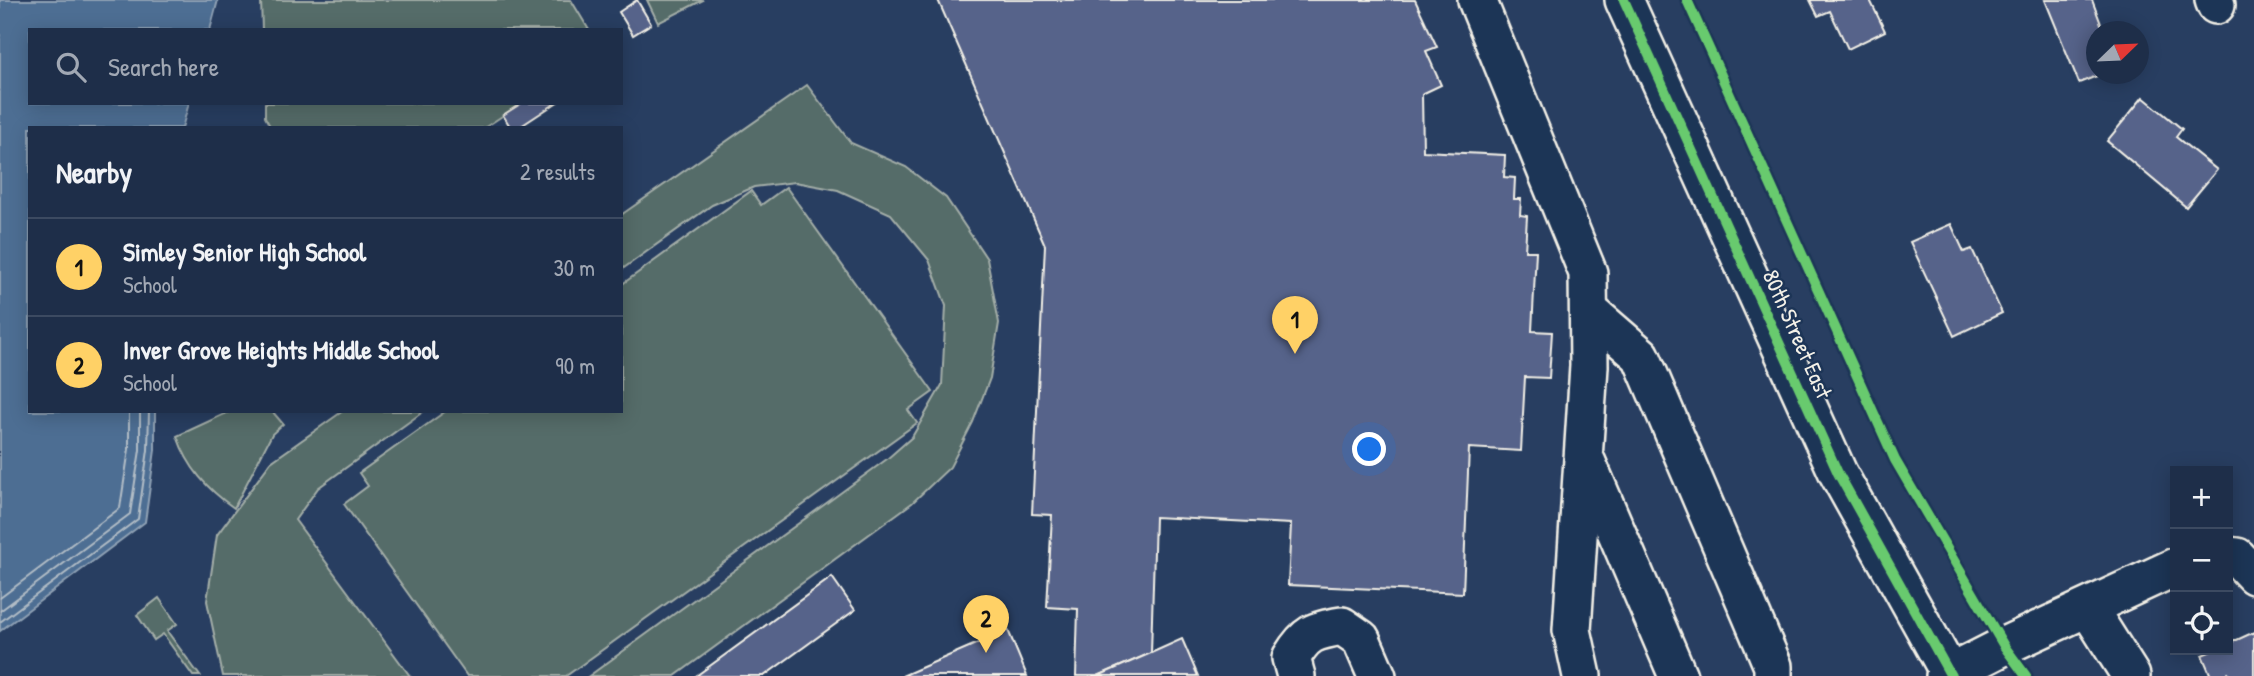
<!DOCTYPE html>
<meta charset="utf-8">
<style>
body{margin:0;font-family:"Patrick Hand",sans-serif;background:#263650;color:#f1f3f6}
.controls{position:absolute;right:21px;bottom:21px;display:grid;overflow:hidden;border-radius:0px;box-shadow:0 4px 18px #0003}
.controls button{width:63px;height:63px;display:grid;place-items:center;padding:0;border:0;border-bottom:2px solid #3c4a61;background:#1e2e49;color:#f1f3f6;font:35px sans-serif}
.compass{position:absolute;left:2086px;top:21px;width:63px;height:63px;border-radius:50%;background:#1e2e49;box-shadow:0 4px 18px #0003;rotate:67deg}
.you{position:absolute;left:1370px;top:450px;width:24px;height:24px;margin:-18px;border:5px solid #fff;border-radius:50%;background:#1a73e8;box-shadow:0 0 0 10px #1a73e833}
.badge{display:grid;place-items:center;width:46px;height:46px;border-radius:50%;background:#ffd166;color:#111;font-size:23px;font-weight:700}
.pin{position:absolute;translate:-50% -58px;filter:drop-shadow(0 2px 4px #0008)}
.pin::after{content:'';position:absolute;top:37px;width:24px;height:21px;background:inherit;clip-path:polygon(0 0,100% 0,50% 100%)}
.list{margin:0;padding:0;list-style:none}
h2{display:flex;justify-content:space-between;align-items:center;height:91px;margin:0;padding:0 28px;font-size:30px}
h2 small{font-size:23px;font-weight:400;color:#a1a8b4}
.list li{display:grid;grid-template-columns:46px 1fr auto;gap:21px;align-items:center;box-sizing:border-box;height:98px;padding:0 28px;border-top:2px solid #3c4a61}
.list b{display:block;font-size:26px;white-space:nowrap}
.list p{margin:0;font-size:23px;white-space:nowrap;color:#a1a8b4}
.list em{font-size:23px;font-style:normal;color:#a1a8b4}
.icon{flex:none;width:38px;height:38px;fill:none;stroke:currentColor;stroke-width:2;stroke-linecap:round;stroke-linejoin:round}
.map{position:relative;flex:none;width:2254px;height:676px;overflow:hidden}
.search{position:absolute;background:#1e2e49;box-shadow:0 4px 18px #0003;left:28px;top:28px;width:595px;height:77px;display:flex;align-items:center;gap:18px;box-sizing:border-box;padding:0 24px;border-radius:0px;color:#a1a8b4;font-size:26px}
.panel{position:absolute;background:#1e2e49;box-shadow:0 4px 18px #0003;left:28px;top:126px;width:595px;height:287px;border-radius:0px}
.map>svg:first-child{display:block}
.green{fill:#546c69;stroke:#a4aea8;stroke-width:2}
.water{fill:#4e6e93;stroke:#90a2b5;stroke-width:2}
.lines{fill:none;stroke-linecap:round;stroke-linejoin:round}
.shore{stroke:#b2bdc6;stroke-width:2}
.building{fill:#56638a;stroke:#f4f1e8;stroke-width:2}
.minor-casing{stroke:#f4f1e8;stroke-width:42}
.minor{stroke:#1d3557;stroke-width:37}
.cycleway-casing{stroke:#1d3557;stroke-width:15}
.cycleway{stroke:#67ca6e;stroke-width:10}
.labels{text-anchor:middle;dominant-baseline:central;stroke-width:5;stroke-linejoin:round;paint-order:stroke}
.street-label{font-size:23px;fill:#f4f1e8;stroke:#1d3557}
</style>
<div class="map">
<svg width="2254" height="676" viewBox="0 0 2254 676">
<rect width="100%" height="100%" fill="#283e61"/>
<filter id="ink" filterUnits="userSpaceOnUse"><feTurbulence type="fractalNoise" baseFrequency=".0143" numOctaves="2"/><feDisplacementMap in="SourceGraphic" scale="14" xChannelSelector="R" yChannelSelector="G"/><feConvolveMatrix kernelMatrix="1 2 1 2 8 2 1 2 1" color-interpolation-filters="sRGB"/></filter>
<g filter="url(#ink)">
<!-- green -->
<g class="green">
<polygon points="261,0 571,0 589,30 262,30"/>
<polygon points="647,0 703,0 658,23"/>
<polygon points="807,85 851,143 906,167 946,198 987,259 999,323 990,378 973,422 950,467 912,503 675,676 589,676 887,459 912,437 942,385 946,306 929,260 891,214 838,190 795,182 754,187 712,205 621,270 621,215"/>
<polygon points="265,103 522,103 484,128 271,128 265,117"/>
<polygon points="786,187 933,392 908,410 917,423 566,676 467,676 344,504 368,486 359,473 446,411 621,411 621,285 751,191 761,205"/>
<path d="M 231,411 L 272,411 L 283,424 L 272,434 L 234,508 C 207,489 188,468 177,436 Z"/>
<polygon points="343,411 424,411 318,488 295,520 410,676 223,676 207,601 217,535 271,462"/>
<polygon points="159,598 177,624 167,631 200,676 193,676 163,634 154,640 137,615"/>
</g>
<!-- water -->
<polygon class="water" points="0,0 218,0 210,30 30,30 30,103 189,103 182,128 30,128 30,411 155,411 155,450 145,522 0,631"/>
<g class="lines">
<!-- shore -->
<g class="shore">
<polyline points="0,598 120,508 129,449 129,411"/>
<polyline points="0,611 130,514 140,450 140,411"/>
<polyline points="0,622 138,519 148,450 149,411"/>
</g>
</g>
<!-- building -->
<g class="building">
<polygon points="637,0 651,24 633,35 619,12"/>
<polygon points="938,0 1415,0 1437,47 1426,51 1441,85 1422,94 1423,151 1505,155 1504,177 1515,178 1514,199 1521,199 1520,215 1527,216 1525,251 1536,251 1532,331 1552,332 1549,378 1525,377 1521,451 1469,448 1463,593 1288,585 1291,524 1155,517 1151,653 1098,676 1076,676 1078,609 1047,607 1052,515 1032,514 1045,245"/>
<polygon points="1810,0 1870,0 1885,31 1848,49 1830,11 1818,16"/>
<polygon points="2045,0 2092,0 2104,32 2096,32 2096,74 2102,74 2079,83"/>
<polygon points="2143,97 2182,129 2176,137 2217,170 2186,207 2107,141"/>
<polygon points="522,103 556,103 518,128 511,128 503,115"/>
<polygon points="1951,224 1964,252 1972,249 2002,313 1954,336 1910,242"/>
<polygon points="832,577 855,610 764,676 696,676"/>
<polygon points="1008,630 1027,676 902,676"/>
<polygon points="2254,632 2254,676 2229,676 2228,673 2221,676 2211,676 2202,655 2214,650 2228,650 2228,644"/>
<polygon points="1182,639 1198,676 1098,676 1151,653"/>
</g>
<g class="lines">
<!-- minor casing -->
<g class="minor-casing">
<g id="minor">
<polyline points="1477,0 1588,273 1589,366 1572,630 1582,676"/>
<polyline points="1624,0 1838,473 1951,676"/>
<polyline points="2214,0 2216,5"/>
<polyline points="1589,311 1641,356 1773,666 1773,676"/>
<polyline points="1587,463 1678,676"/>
<polyline points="2228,556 2237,557 2254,575"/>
<polyline points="2088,608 2131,676"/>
<path d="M 1296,676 L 1291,658 C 1306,633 1313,631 1342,626 L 1361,639 L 1377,676"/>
<polyline points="1945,676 2004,646 2175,567"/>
</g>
</g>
<!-- minor -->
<use href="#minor" class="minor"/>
<!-- cycleway casing -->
<g class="cycleway-casing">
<g id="cycleway">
<polyline points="1624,0 1838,473 1951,676"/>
<polyline points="1687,0 1895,460 2004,646 2026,676"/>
</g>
</g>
<!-- cycleway -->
<use href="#cycleway" class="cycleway"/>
</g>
</g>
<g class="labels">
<!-- street labels -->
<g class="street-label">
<text transform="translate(1798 334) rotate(66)">80th Street East</text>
</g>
</g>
</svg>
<div class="controls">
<button>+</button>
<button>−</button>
<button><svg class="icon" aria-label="locate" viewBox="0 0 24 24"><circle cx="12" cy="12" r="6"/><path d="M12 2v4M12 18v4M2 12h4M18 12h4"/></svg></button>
</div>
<svg class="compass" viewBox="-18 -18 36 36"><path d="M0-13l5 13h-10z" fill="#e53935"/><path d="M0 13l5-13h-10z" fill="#a1a8b4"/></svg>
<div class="you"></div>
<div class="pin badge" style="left:1295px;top:354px">1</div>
<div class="pin badge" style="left:986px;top:653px">2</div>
<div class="search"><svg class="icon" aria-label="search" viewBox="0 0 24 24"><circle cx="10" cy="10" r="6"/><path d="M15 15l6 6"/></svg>Search here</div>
<section class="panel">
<h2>Nearby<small>2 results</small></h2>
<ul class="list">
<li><span class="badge">1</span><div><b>Simley Senior High School</b><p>School</p></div><em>30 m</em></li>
<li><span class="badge">2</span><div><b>Inver Grove Heights Middle School</b><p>School</p></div><em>90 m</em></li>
</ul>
</section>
</div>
